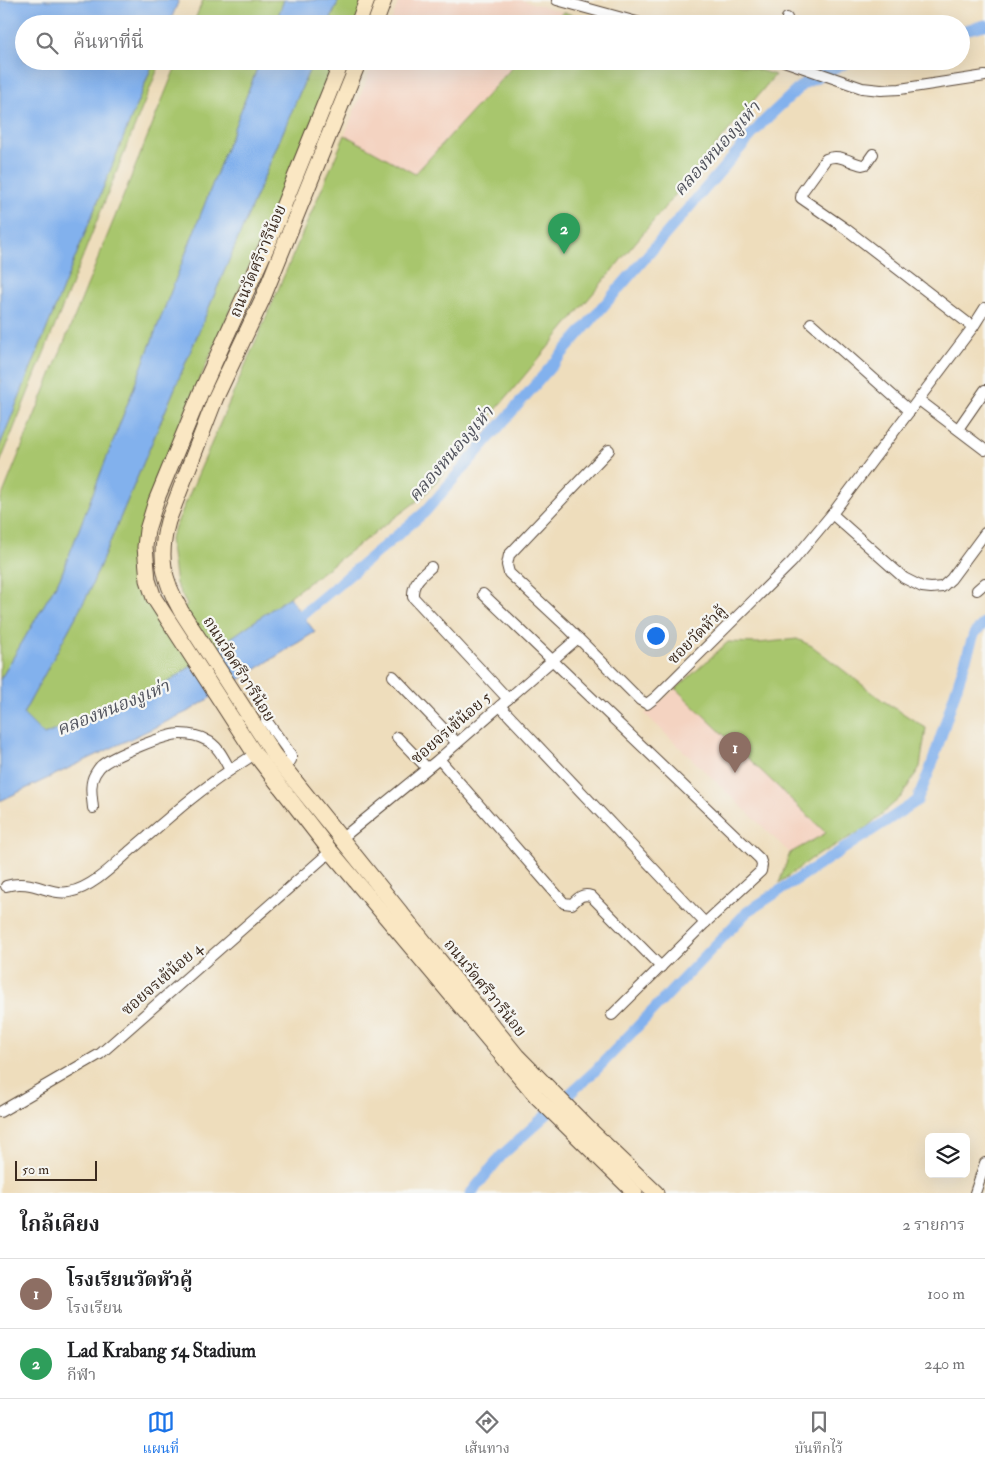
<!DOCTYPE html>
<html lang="th">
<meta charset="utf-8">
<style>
body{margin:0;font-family:"IM FELL Double Pica","Noto Serif Thai",serif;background:#f6f6f6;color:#202124}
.controls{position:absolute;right:15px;bottom:15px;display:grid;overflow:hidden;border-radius:8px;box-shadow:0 5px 20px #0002}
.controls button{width:45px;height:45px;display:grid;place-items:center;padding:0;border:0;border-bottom:1px solid #e0e0e0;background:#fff;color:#202124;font:25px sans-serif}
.scale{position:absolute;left:15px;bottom:12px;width:82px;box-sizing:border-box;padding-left:5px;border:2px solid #3b2a1e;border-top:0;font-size:14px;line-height:18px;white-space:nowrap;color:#3b2a1e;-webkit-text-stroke:4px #f6f6f2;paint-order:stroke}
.you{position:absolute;left:655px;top:635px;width:18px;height:18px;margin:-12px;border:4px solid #fff;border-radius:50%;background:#1a73e8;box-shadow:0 0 0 8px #1a73e833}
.badge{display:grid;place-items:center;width:32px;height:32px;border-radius:50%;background:#1a73e8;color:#fff;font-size:16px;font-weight:700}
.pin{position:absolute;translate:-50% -41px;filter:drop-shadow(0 1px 2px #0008)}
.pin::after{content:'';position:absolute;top:26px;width:18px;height:15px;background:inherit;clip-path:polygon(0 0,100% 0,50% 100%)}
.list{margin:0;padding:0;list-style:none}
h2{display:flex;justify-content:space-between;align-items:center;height:65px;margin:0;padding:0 20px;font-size:21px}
h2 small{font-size:16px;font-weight:400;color:#757577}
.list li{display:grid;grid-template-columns:32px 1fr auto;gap:15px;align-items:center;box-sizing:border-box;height:70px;padding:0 20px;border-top:1px solid #e0e0e0}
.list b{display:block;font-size:19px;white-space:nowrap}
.list p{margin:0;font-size:16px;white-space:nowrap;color:#757577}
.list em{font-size:16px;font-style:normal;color:#757577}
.icon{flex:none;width:28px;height:28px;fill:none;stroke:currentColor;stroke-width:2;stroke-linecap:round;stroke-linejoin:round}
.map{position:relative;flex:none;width:985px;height:1193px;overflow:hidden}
.search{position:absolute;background:#fff;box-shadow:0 5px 20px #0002;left:15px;right:15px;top:15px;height:55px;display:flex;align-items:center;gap:12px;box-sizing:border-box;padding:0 18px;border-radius:28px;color:#757577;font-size:19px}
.sheet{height:205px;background:#fff}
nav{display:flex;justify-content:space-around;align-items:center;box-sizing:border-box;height:70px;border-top:1px solid #e0e0e0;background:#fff;font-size:14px;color:#757577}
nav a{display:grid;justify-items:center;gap:2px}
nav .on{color:#1a73e8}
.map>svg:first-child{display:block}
.built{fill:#f4d3c1}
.green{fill:#a8c66d;stroke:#727846}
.water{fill:#82b1ed;stroke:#5e6e86}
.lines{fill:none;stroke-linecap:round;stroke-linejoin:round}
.canal{stroke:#82b1ed;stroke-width:11}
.street-casing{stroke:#564536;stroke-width:12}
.secondary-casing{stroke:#564536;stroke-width:17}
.street{stroke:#fff;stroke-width:10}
.secondary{stroke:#fae7c3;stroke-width:15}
.labels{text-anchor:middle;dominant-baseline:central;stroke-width:4.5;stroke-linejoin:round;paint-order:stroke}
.street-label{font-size:16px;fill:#3b2a1e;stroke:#f6f6f2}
.water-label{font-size:18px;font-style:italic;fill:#50525c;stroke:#f6f6f2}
</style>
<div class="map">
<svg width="985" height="1193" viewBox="0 0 985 1193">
<rect width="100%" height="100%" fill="#f6f6f2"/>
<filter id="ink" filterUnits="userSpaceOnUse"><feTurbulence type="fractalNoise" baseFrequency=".02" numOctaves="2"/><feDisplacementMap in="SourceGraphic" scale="10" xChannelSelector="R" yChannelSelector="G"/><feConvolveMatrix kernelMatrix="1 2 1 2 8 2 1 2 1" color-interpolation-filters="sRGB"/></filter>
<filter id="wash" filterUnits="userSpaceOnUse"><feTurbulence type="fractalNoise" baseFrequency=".0096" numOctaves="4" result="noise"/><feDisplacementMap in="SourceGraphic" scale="20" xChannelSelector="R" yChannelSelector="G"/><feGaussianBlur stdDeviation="1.12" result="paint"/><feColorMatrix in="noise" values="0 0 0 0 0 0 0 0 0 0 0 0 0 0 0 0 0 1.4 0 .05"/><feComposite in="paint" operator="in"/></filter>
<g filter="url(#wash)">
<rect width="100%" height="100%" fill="#eeddbc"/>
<!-- built -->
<g class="built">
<polygon points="399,0 521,0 563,12 552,24 390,24"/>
<polygon points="374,61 518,61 415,174 345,135"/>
<polygon points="676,689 827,833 790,853 645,714"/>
</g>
<!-- green -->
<g class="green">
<polygon points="203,0 284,0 275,24 193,24"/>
<polygon points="339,0 366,0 356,24 329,24"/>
<polygon points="563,12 603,24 552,24"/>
<polygon points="154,61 161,61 0,463 0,445"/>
<polygon points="178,61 260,61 61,576 0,680 0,501"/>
<polygon points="313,61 339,61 186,411 138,545 140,585 160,623 187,605 176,584 170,539 345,135 415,174 518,61 729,61 775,75 425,495 289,597 170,681 44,735 23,714 88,594"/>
<polygon points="797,639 812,646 882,700 926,728 920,767 901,797 866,828 811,859 779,883 790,853 826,833 676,689 728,642 759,643"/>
</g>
<!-- water -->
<g class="water">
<polygon points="0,0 179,0 169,24 24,24 24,61 154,61 0,445"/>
<polygon points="284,0 339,0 328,24 275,24"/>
<polygon points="260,61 313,61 88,594 23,714 44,735 170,681 289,597 315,632 191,710 0,801 0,680 61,576"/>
</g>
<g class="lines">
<!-- canal -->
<g class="canal">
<polyline points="961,31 985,25"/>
<polyline points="291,624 425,512 763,122 803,84 850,61"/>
<polyline points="471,1193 502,1155 596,1070 747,912 917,801 931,767 974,634 985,622"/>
</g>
</g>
</g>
<g filter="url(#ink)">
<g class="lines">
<!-- street casing -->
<g class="street-casing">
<g id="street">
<polyline points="557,0 644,24"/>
<polyline points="787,18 787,24"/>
<polyline points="784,61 862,88 881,90 900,89 985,76"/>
<path d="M 873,154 L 866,164 L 862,165 C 849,162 839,153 826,159 L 802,192 L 801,198 L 846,229 L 973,327"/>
<polyline points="811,323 910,411"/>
<polyline points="919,400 985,450"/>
<polyline points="958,429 985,390"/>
<polyline points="609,450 509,555 507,565 509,573 567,627 640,700 647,704 656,697 792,562 832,514 973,327 985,308"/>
<polyline points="832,514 904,578 922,587 931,588 942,587 951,579 985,533"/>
<path d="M 431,567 C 421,576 412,583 413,597 L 508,699"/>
<polyline points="977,590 985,583"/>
<polyline points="483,594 760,859 762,865 761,871 705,923 612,1015"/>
<polyline points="393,676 457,743"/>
<polyline points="500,706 705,923"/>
<polyline points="266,720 291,755 291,760 285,769"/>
<polyline points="397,737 427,768"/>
<path d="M 439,759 L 564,903 L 572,904 C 578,898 582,893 591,896 L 661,967"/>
<path d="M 93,808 C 92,796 89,784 95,774 C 97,771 99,767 102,765 C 113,756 166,734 180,734 C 189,734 199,736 206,740 C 218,745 224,759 230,770"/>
<polyline points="341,839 439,759 578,638"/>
<path d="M 6,886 C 32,878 49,896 69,892 C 92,888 114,865 131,850 C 150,834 168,818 186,803 C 208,785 231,769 255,754"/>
<polyline points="0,1112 100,1054 331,851"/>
<polyline points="975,1193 985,1163"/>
</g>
</g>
<!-- secondary casing -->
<g class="secondary-casing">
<g id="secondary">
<polyline points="358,24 367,0"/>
<polyline points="375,24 384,0"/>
<polyline points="342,61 268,244 201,392 156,501 147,530 145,547 148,580 154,598 255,754 328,848 537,1097 635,1193"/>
<path d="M 359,61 L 262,300 L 216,397 L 168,521 C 158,557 163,579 181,611 L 274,755 L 401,913 L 517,1056 L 589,1129 L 656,1193"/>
</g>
</g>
<!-- street -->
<use href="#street" class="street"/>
<!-- secondary -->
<use href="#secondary" class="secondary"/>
</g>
</g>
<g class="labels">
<!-- street labels -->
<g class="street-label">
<text transform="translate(258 261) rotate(-67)">ถนนวัดศรีวารีน้อย</text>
<text transform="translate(697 635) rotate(-45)">ซอยวัดหัวคู้</text>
<text transform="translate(239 669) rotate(58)">ถนนวัดศรีวารีน้อย</text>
<text transform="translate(451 728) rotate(-41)">ซอยจรเข้น้อย 5</text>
<text transform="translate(162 979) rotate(-41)">ซอยจรเข้น้อย 4</text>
<text transform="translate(485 988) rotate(51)">ถนนวัดศรีวารีน้อย</text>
</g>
<!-- water labels -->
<g class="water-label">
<text transform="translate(717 149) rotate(-48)">คลองหนองงูเห่า</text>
<text transform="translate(451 454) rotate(-49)">คลองหนองงูเห่า</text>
<text transform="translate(113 708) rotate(-22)">คลองหนองงูเห่า</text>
</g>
</g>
</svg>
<div class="controls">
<button><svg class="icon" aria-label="layers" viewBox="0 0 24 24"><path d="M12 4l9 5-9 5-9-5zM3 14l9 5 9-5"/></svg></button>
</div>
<div class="scale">50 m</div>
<div class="you"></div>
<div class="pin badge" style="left:735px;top:773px;background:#8d6e63">1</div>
<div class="pin badge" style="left:564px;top:254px;background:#2e9e5b">2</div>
<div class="search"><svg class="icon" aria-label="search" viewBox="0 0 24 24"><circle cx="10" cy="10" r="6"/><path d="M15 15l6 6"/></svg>ค้นหาที่นี่</div>
</div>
<section class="sheet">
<h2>ใกล้เคียง<small>2 รายการ</small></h2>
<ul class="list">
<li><span class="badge" style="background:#8d6e63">1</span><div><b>โรงเรียนวัดหัวคู้</b><p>โรงเรียน</p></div><em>100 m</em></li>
<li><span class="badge" style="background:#2e9e5b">2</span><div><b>Lad Krabang 54 Stadium</b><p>กีฬา</p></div><em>240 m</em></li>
</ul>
</section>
<nav>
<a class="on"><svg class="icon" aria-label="map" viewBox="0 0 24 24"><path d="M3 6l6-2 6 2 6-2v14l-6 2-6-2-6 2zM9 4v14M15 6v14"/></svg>แผนที่</a>
<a><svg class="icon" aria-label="directions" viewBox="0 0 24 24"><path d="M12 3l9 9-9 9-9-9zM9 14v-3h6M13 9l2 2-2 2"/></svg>เส้นทาง</a>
<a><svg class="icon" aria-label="saved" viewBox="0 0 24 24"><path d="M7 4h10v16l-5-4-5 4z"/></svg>บันทึกไว้</a>
</nav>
